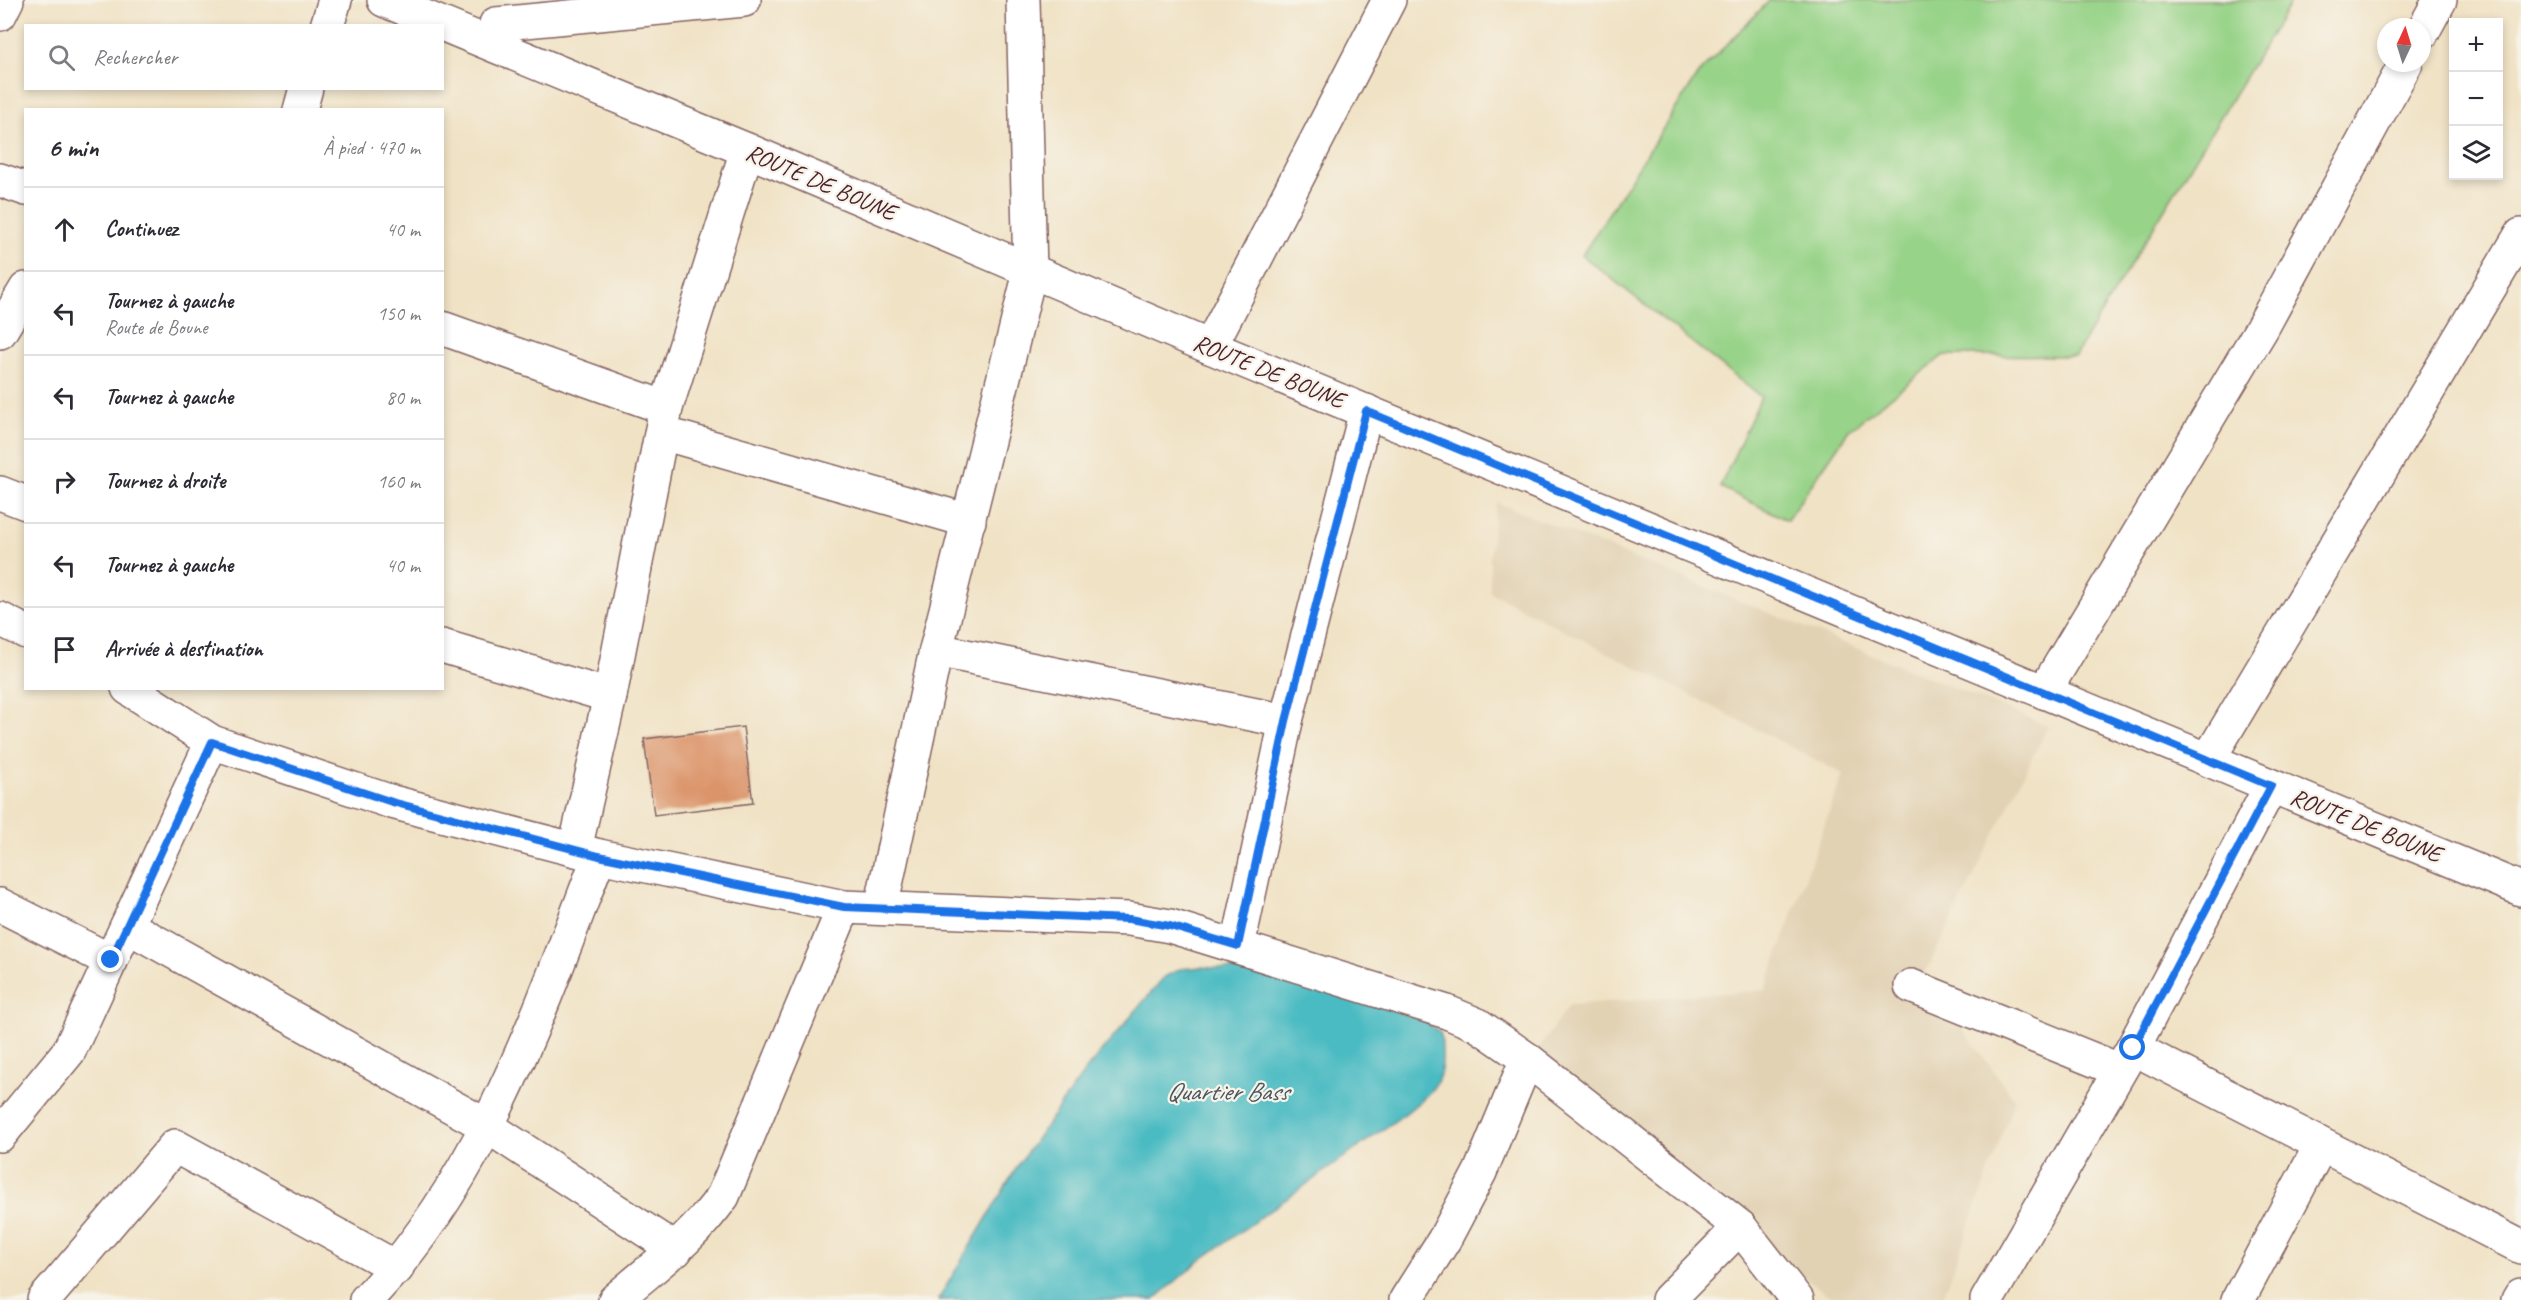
<!DOCTYPE html>
<html lang="fr">
<meta charset="utf-8">
<style>
body{margin:0;font-family:Caveat,sans-serif;background:#f2f2f3;color:#2b2b33}
.controls{position:absolute;right:18px;top:18px;display:grid;overflow:hidden;border-radius:0px;box-shadow:0 3px 9px #0003}
.controls button{width:54px;height:54px;display:grid;place-items:center;padding:0;border:0;border-bottom:2px solid #e1e1e2;background:#fff;color:#2b2b33;font:30px sans-serif}
.compass{position:absolute;left:2377px;top:18px;width:54px;height:54px;border-radius:50%;background:#fff;box-shadow:0 3px 9px #0003;rotate:4deg}
.stop{position:absolute;width:18px;height:18px;margin:-14px;border:4px solid #1a73e8;border-radius:50%;background:#fff}
.stop.end{background:#1a73e8;border-color:#fff;box-shadow:0 2px 6px #0008}
.list{margin:0;padding:0;list-style:none}
h2{display:flex;justify-content:space-between;align-items:center;height:78px;margin:0;padding:0 24px;font-size:26px}
h2 small{font-size:20px;font-weight:400;color:#7c7c81}
.list li{display:grid;grid-template-columns:39px 1fr auto;gap:18px;align-items:center;box-sizing:border-box;height:84px;padding:0 24px;border-top:2px solid #e1e1e2}
.list b{display:block;font-size:22px;white-space:nowrap}
.list p{margin:0;font-size:20px;white-space:nowrap;color:#7c7c81}
.list em{font-size:20px;font-style:normal;color:#7c7c81}
.icon{flex:none;width:33px;height:33px;fill:none;stroke:currentColor;stroke-width:2;stroke-linecap:round;stroke-linejoin:round}
.map{position:relative;flex:none;width:2521px;height:1300px;overflow:hidden}
.search{position:absolute;background:#fff;box-shadow:0 3px 9px #0003;left:24px;top:24px;width:420px;height:66px;display:flex;align-items:center;gap:15px;box-sizing:border-box;padding:0 21px;border-radius:0px;color:#7c7c81;font-size:22px}
.panel{position:absolute;background:#fff;box-shadow:0 3px 9px #0003;left:24px;top:108px;width:420px;height:582px;border-radius:0px}
.map>svg:first-child{display:block}
.built{fill:#e2d2b4}
.green{fill:#97d388;stroke:#70795a;stroke-width:1.5}
.water{fill:#4cbbc3;stroke:#4b6d77;stroke-width:1.5}
.building{fill:#db946a}
.lines{fill:none;stroke-linecap:round;stroke-linejoin:round}
.minor-casing{stroke:#846361;stroke-width:36}
.minor{stroke:#fff;stroke-width:33}
.route{stroke:#1a73e8;stroke-width:8}
.labels{text-anchor:middle;dominant-baseline:central;stroke-width:4.5;stroke-linejoin:round;paint-order:stroke}
.street-label{font-size:24px;fill:#4a1f2b;stroke:#f7f3e8}
.water-label{font-size:26px;font-style:italic;fill:#4b5660;stroke:#f7f3e8}
</style>
<div class="map">
<svg width="2521" height="1300" viewBox="0 0 2521 1300">
<rect width="100%" height="100%" fill="#f7f3e8"/>
<filter id="ink" filterUnits="userSpaceOnUse"><feTurbulence type="fractalNoise" baseFrequency=".0167" numOctaves="2"/><feDisplacementMap in="SourceGraphic" scale="12" xChannelSelector="R" yChannelSelector="G"/><feConvolveMatrix kernelMatrix="1 2 1 2 8 2 1 2 1" color-interpolation-filters="sRGB"/></filter>
<filter id="wash" filterUnits="userSpaceOnUse"><feTurbulence type="fractalNoise" baseFrequency=".008" numOctaves="4" result="noise"/><feDisplacementMap in="SourceGraphic" scale="24" xChannelSelector="R" yChannelSelector="G"/><feGaussianBlur stdDeviation="1.35" result="paint"/><feColorMatrix in="noise" values="0 0 0 0 0 0 0 0 0 0 0 0 0 0 0 0 0 1.4 0 .05"/><feComposite in="paint" operator="in"/></filter>
<g filter="url(#wash)">
<rect width="100%" height="100%" fill="#f0e2c5"/>
<!-- built -->
<polygon class="built" points="1496,502 2048,726 1924,976 2015,1100 1942,1300 1834,1300 1531,1059 1569,1005 1765,990 1843,774 1490,592 1490,558"/>
<!-- green -->
<polygon class="green" points="1770,0 2292,0 2075,356 1944,355 1849,430 1787,520 1720,487 1761,397 1582,255 1698,74"/>
<!-- water -->
<path class="water" d="M 1201,967 L 1286,974 L 1425,1021 L 1441,1034 C 1445,1080 1440,1085 1406,1113 L 1198,1262 L 1154,1300 L 938,1300 L 1020,1162 L 1085,1071 L 1164,977 L 1180,969 Z"/>
<g id="blocks">
<!-- building -->
<polygon class="building" points="743,727 753,803 654,815 644,739"/>
</g>
</g>
<g filter="url(#ink)">
<use href="#blocks" fill-opacity="0" stroke="#846361" stroke-width="1.5"/>
<g class="lines">
<!-- minor casing -->
<g class="minor-casing">
<g id="minor">
<polyline points="384,0 747,150 1210,347 2521,889"/>
<polyline points="0,14 7,0"/>
<polyline points="496,24 744,0"/>
<polyline points="327,26 335,0"/>
<polyline points="2422,33 2440,0"/>
<polyline points="300,110 306,88"/>
<polyline points="0,180 26,189"/>
<polyline points="442,328 666,408"/>
<polyline points="0,332 26,289"/>
<polyline points="1210,347 1389,0"/>
<polyline points="662,433 969,521"/>
<polyline points="0,493 26,503"/>
<polyline points="0,619 26,632"/>
<polyline points="442,646 610,696"/>
<polyline points="936,650 1286,721"/>
<polyline points="128,688 212,742 392,802 599,856 844,907 1129,919 1170,926 1447,1012 1478,1025 1527,1059 1740,1227 1797,1300"/>
<polyline points="2044,692 2262,328 2406,63"/>
<polyline points="2208,760 2521,235"/>
<polyline points="575,849 610,696 666,408 747,150"/>
<polyline points="0,905 111,961"/>
<polyline points="881,908 936,650 1030,272 1023,0"/>
<polyline points="127,926 487,1126 676,1250"/>
<polyline points="1238,946 1286,721 1366,411"/>
<polyline points="1911,986 2119,1070"/>
<polyline points="2133,1048 2521,1247"/>
<polyline points="0,1135 69,1051 212,742"/>
<polyline points="44,1300 175,1146 397,1268"/>
<path d="M 366,1300 C 483,1179 540,1011 599,856"/>
<path d="M 615,1300 C 656,1264 691,1241 723,1196 L 844,907"/>
<polyline points="1406,1300 1444,1240 1480,1172 1527,1059"/>
<polyline points="1668,1300 1740,1227"/>
<polyline points="1987,1300 2133,1048 2271,786"/>
<polyline points="2238,1300 2321,1145"/>
<polyline points="2518,1300 2521,1295"/>
</g>
</g>
<!-- minor -->
<use href="#minor" class="minor"/>
</g>
</g>
<g class="lines" filter="url(#ink)">
<!-- route -->
<polyline class="route" points="111,960 212,742 392,802 599,856 844,907 1129,919 1170,926 1238,946 1286,721 1366,411 2271,786 2133,1048"/>
</g>
<g class="labels">
<!-- street labels -->
<g class="street-label">
<text transform="translate(821 182) rotate(23)">ROUTE DE BOUNE</text>
<text transform="translate(1269 371) rotate(22)">ROUTE DE BOUNE</text>
<text transform="translate(2366 825) rotate(22)">ROUTE DE BOUNE</text>
</g>
<!-- water labels -->
<g class="water-label">
<text x="1227" y="1091">Quartier Bass</text>
</g>
</g>
</svg>
<div class="controls">
<button>+</button>
<button>−</button>
<button><svg class="icon" aria-label="layers" viewBox="0 0 24 24"><path d="M12 4l9 5-9 5-9-5zM3 14l9 5 9-5"/></svg></button>
</div>
<svg class="compass" viewBox="-18 -18 36 36"><path d="M0-13l5 13h-10z" fill="#e53935"/><path d="M0 13l5-13h-10z" fill="#7c7c81"/></svg>
<div class="stop" style="left:2133px;top:1048px"></div>
<div class="stop end" style="left:111px;top:960px"></div>
<div class="search"><svg class="icon" aria-label="search" viewBox="0 0 24 24"><circle cx="10" cy="10" r="6"/><path d="M15 15l6 6"/></svg>Rechercher</div>
<section class="panel">
<h2>6 min<small>À pied · 470 m</small></h2>
<ul class="list">
<li><svg class="icon" aria-label="ahead" viewBox="0 0 24 24"><path d="M12 20V5M6 11l6-6 6 6"/></svg><div><b>Continuez</b></div><em>40 m</em></li>
<li><svg class="icon" aria-label="left" viewBox="0 0 24 24"><path d="M17 20v-9H6M10 6l-5 5 5 5"/></svg><div><b>Tournez à gauche</b><p>Route de Boune</p></div><em>150 m</em></li>
<li><svg class="icon" aria-label="left" viewBox="0 0 24 24"><path d="M17 20v-9H6M10 6l-5 5 5 5"/></svg><div><b>Tournez à gauche</b></div><em>80 m</em></li>
<li><svg class="icon" aria-label="right" viewBox="0 0 24 24"><path d="M7 20v-9h11M14 6l5 5-5 5"/></svg><div><b>Tournez à droite</b></div><em>160 m</em></li>
<li><svg class="icon" aria-label="left" viewBox="0 0 24 24"><path d="M17 20v-9H6M10 6l-5 5 5 5"/></svg><div><b>Tournez à gauche</b></div><em>40 m</em></li>
<li><svg class="icon" aria-label="arrive" viewBox="0 0 24 24"><path d="M6 21V4h12l-3 4 3 4H6"/></svg><div><b>Arrivée à destination</b></div></li>
</ul>
</section>
</div>
